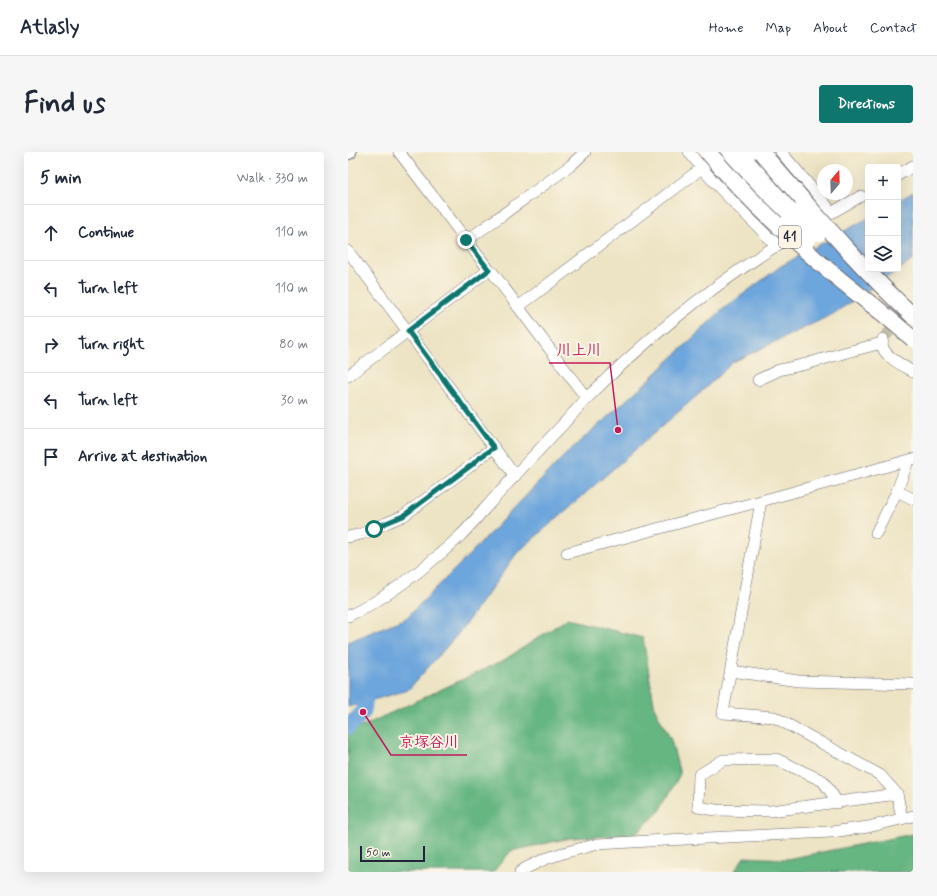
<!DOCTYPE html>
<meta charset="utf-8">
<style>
body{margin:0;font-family:Mynerve,"Klee One",sans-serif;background:#f6f6f7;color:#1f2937}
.controls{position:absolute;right:12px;top:12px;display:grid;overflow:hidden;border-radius:4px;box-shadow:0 4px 16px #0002}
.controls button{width:36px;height:36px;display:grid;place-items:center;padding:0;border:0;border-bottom:1px solid #e0e1e3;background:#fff;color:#1f2937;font:20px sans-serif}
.compass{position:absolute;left:469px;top:12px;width:36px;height:36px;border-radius:50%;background:#fff;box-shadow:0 4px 16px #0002;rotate:19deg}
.scale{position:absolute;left:12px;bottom:10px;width:65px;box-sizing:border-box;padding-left:4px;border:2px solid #22223b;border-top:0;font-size:11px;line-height:14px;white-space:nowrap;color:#22223b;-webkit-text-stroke:3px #fcf5e5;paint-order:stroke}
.stop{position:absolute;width:12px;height:12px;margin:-9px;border:3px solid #0f766e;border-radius:50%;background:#fff}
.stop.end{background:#0f766e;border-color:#fff;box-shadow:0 1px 4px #0008}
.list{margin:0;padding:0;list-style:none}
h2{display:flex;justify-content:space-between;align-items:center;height:52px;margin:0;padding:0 16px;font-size:17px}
h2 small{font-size:13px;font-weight:400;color:#747a83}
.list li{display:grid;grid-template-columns:26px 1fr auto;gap:12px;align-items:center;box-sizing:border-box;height:56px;padding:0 16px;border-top:1px solid #e0e1e3}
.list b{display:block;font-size:15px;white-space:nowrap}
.list em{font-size:13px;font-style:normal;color:#747a83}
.icon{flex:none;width:22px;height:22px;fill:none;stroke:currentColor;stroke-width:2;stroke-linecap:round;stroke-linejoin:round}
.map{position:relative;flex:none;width:565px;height:720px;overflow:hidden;border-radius:4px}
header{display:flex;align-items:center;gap:24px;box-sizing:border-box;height:56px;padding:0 20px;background:#fff;border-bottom:1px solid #e0e1e3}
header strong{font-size:19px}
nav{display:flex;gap:22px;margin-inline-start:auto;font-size:14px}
.intro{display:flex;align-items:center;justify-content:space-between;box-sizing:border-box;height:96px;padding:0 24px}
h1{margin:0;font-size:28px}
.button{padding:10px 18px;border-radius:4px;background:#0f766e;color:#fff;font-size:14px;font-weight:700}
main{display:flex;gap:24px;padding:0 24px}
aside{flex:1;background:#fff;border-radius:4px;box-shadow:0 4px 16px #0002}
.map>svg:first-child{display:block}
.forest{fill:#66b681;stroke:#446c5e}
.water{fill:#6da6dc;stroke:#48648c}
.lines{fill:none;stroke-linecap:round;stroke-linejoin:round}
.river{stroke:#6da6dc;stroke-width:16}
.minor-tunnel{stroke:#c4bda9;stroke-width:11;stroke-dasharray:11 5.5;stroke-linecap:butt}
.minor-casing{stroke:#69666b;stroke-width:12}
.major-casing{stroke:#69666b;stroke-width:16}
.highway-casing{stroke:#69666b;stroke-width:18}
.minor{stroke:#fff;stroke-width:11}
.major{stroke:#fff;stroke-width:14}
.highway{stroke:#fff;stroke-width:16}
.highway-bridge-casing{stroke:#69666b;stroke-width:18;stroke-linecap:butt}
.highway-bridge{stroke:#fff;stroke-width:16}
.route{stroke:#0f766e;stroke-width:5}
.labels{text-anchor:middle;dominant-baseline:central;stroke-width:4;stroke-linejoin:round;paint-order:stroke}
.shield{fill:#fcf5e5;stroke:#63616e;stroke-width:1}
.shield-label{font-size:13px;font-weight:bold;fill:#22223b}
.leader{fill:none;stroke:#c2185b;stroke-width:1.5}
.callout-dot{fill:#c2185b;stroke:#fcf5e5;stroke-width:1.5}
.callout-label{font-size:15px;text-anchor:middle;font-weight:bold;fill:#c2185b;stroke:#fcf5e5;stroke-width:4;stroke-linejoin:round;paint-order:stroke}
</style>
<header>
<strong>Atlasly</strong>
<nav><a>Home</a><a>Map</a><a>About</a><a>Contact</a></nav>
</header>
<div class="intro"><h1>Find us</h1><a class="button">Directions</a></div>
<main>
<aside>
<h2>5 min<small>Walk · 330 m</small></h2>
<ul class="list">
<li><svg class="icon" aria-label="ahead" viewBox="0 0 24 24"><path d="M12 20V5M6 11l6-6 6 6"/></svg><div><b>Continue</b></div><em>110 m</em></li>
<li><svg class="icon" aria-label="left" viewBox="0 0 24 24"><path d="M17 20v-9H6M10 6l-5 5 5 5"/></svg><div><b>Turn left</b></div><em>110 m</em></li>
<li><svg class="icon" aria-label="right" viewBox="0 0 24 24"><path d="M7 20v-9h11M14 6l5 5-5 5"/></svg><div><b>Turn right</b></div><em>80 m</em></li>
<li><svg class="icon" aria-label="left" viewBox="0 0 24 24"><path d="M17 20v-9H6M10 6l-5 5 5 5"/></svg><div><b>Turn left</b></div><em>30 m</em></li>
<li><svg class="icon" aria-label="arrive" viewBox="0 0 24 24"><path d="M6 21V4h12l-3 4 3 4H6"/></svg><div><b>Arrive at destination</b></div></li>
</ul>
</aside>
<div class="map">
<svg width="565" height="720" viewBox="0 0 565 720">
<rect width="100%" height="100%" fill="#fcf5e5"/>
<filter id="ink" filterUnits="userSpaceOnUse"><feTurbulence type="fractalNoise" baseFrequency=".025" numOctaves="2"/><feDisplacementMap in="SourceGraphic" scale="8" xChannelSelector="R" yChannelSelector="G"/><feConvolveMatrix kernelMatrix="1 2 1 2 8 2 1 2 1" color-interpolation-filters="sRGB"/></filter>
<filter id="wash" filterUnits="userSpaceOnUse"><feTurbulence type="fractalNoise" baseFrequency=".012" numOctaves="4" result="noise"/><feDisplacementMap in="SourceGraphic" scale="16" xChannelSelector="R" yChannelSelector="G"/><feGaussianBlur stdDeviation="0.9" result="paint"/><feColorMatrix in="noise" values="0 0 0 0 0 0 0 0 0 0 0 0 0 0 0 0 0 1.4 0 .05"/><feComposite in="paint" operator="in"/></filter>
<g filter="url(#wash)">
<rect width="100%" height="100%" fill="#ede4c5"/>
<!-- forest -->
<g class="forest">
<polygon points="219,467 295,486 307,557 323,588 332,622 312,659 286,683 222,686 163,699 145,720 0,720 0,581 156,508"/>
<polygon points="565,682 565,720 386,720 396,705 439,707"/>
</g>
<!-- water -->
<polygon class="water" points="565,40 565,108 485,162 385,210 352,241 169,401 110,482 60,538 0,555 0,490 58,466 121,403 220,300 302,227 374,158 433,114 520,66 520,117 550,117 550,49"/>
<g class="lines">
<!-- river -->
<polyline class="river" points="0,575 15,560 18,542 23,530"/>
</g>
</g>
<g filter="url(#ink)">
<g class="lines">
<!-- minor-tunnel -->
<polyline class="minor-tunnel" points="535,187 540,181 565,164"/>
<!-- minor casing -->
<g class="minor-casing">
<g id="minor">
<polyline points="51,0 141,118 145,121 239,247"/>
<path d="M 341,0 C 365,32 395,59 423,88 L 435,81"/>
<polyline points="433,0 479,54 466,62"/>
<polyline points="550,23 565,14"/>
<polyline points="467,70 513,44"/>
<polyline points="118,89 222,14 237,0"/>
<polyline points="0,99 167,324"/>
<polyline points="170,155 354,16 371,4"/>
<path d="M 535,187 C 534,190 534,193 535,196 C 538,205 557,215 565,220"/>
<polyline points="0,224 141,118"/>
<polyline points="410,228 431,218 458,212 499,200 534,191"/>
<polyline points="549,339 565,347"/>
<polyline points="413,349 375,561 426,565 532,623 549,642 554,667"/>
<polyline points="528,381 549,339 560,309"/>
<polyline points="0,385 13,382 26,377 38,371 55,364 125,312 131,306 146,296"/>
<polyline points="219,401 413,349 565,307"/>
<path d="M 0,464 C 33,449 64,426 92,402 C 99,396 106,390 112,384 C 127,369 140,352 155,337 C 170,319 187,303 202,286 C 215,273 227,259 239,246 C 302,183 371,128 447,82"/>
<polyline points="383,519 450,529 565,532"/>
<polyline points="490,651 475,629 428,607 375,608 351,623 350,655 368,658 423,659 549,642"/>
<polyline points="172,720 178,716 197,707 215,701 250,692 318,688 483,680 520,675 565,664"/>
</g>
</g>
<!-- major casing -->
<g class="major-casing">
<polyline id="major" points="0,0 1,0"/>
</g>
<!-- highway casing -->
<g class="highway-casing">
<g id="highway">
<polyline points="378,0 441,69"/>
<polyline points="396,0 450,60"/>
</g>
</g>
<!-- minor -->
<use href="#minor" class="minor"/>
<!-- major -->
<use href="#major" class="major"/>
<!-- highway -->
<use href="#highway" class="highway"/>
<!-- highway-bridge casing -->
<g class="highway-bridge-casing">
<g id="highway-bridge">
<path d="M 360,0 C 411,61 470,112 533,160"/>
<path d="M 413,0 C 462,56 510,113 565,164"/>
<polyline points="450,60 471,81"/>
<polyline points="441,69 459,88"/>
<polyline points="525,153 565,187"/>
</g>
</g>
<!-- highway-bridge -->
<use href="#highway-bridge" class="highway-bridge"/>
</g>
</g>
<g class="lines" filter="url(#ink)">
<!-- route -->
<polyline class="route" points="26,377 38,371 55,364 125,312 131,306 146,296 60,179 141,118 118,88"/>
</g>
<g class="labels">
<!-- shield labels -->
<rect class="shield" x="431" y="74" width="22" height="22" rx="3"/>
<g class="shield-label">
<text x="442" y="85">41</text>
</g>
</g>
<!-- callouts -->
<path class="leader" d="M270 278L262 211H201M15 560L43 603H119"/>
<g class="callout-dot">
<circle cx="270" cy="278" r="4"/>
<circle cx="15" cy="560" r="4"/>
</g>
<g class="callout-label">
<text x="231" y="203">川上川</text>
<text x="81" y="595">京塚谷川</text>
</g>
</svg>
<div class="controls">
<button>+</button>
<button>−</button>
<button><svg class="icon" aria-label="layers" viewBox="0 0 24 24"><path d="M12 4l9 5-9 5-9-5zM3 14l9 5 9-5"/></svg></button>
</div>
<svg class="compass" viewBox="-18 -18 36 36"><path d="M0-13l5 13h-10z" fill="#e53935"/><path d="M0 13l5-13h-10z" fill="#747a83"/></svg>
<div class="scale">50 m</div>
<div class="stop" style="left:26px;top:377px"></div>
<div class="stop end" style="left:118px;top:88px"></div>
</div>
</main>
